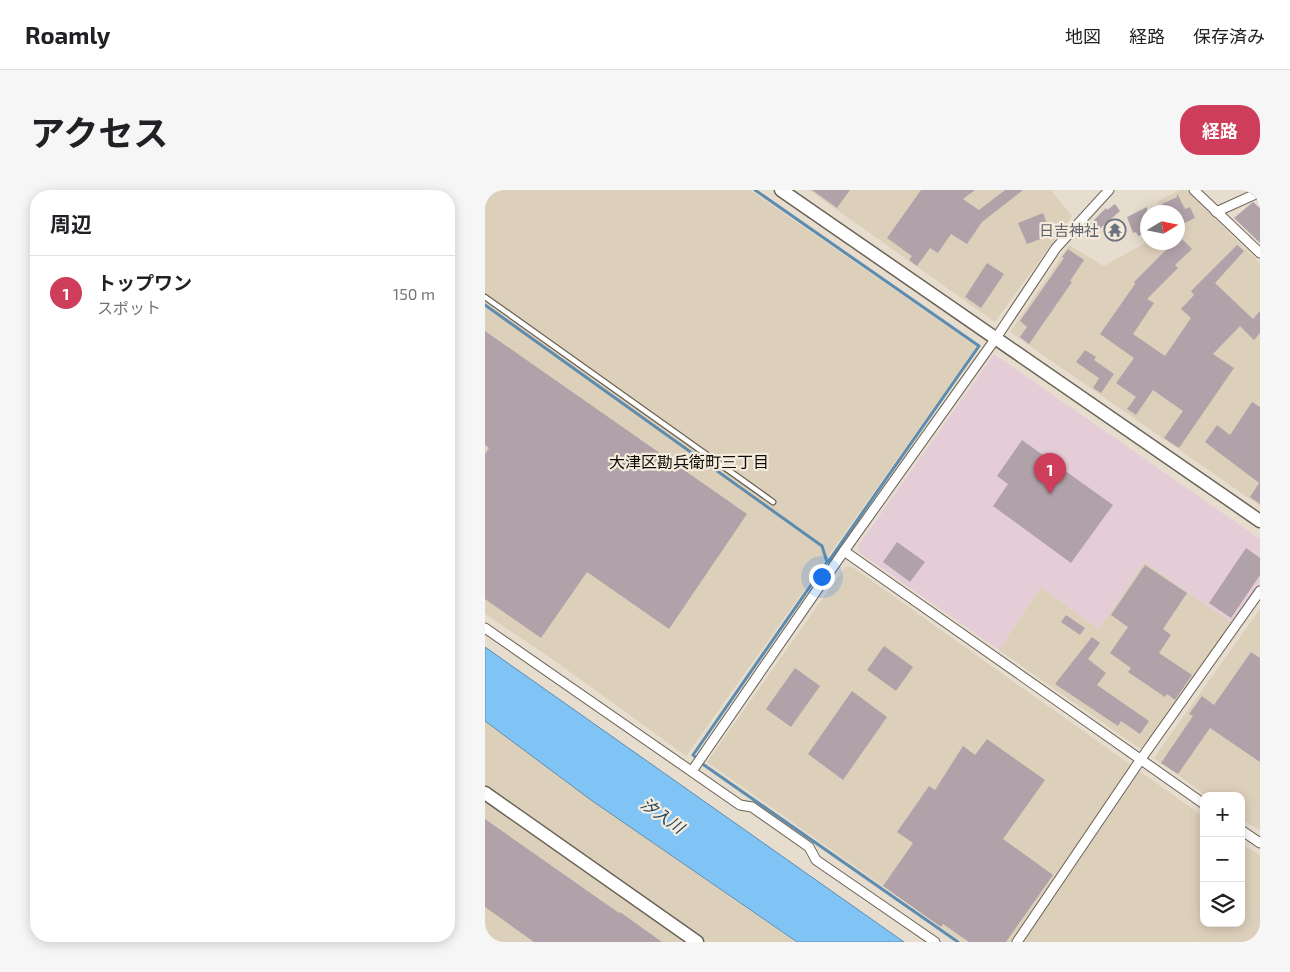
<!DOCTYPE html>
<html lang="ja">
<meta charset="utf-8">
<style>
body{margin:0;font-family:"Exo 2","Noto Sans JP",sans-serif;background:#f6f6f6;color:#202124}
.controls{position:absolute;right:15px;bottom:15px;display:grid;overflow:hidden;border-radius:10px;box-shadow:0 2px 12px #0003}
.controls button{width:45px;height:45px;display:grid;place-items:center;padding:0;border:0;border-bottom:1px solid #e0e0e0;background:#fff;color:#202124;font:25px sans-serif}
.compass{position:absolute;left:655px;top:15px;width:45px;height:45px;border-radius:50%;background:#fff;box-shadow:0 2px 12px #0003;rotate:80deg}
.you{position:absolute;left:336px;top:386px;width:18px;height:18px;margin:-12px;border:4px solid #fff;border-radius:50%;background:#1a73e8;box-shadow:0 0 0 8px #1a73e833}
.badge{display:grid;place-items:center;width:32px;height:32px;border-radius:50%;background:#ce3e5b;color:#fff;font-size:16px;font-weight:700}
.pin{position:absolute;translate:-50% -41px;filter:drop-shadow(0 1px 2px #0008)}
.pin::after{content:'';position:absolute;top:26px;width:18px;height:15px;background:inherit;clip-path:polygon(0 0,100% 0,50% 100%)}
.list{margin:0;padding:0;list-style:none}
h2{display:flex;justify-content:space-between;align-items:center;height:65px;margin:0;padding:0 20px;font-size:21px}
h2 small{font-size:16px;font-weight:400;color:#757577}
.list li{display:grid;grid-template-columns:32px 1fr auto;gap:15px;align-items:center;box-sizing:border-box;height:75px;padding:0 20px;border-top:1px solid #e0e0e0}
.list b{display:block;font-size:19px;white-space:nowrap}
.list p{margin:0;font-size:16px;white-space:nowrap;color:#757577}
.list em{font-size:16px;font-style:normal;color:#757577}
.icon{flex:none;width:28px;height:28px;fill:none;stroke:currentColor;stroke-width:2;stroke-linecap:round;stroke-linejoin:round}
.map{position:relative;flex:none;width:775px;height:752px;overflow:hidden;border-radius:20px}
header{display:flex;align-items:center;gap:30px;box-sizing:border-box;height:70px;padding:0 25px;background:#fff;border-bottom:1px solid #e0e0e0}
header strong{font-size:24px}
nav{display:flex;gap:28px;margin-inline-start:auto;font-size:18px}
.intro{display:flex;align-items:center;justify-content:space-between;box-sizing:border-box;height:120px;padding:0 30px}
h1{margin:0;font-size:35px}
.button{padding:12px 22px;border-radius:20px;background:#ce3e5b;color:#fff;font-size:18px;font-weight:700}
main{display:flex;gap:30px;padding:0 30px}
aside{flex:1;background:#fff;border-radius:20px;box-shadow:0 2px 12px #0003}
.map>svg:first-child{display:block}
.commercial{fill:#e5cdd8}
.built{fill:#ddd0bb}
.water{fill:#80c3f5;stroke:#5e8cae}
.lines{fill:none;stroke-linecap:round;stroke-linejoin:round}
.stream{stroke:#5e8cae;stroke-width:3}
.building{fill:#b1a2aa}
.lane-casing{stroke:#6a6255;stroke-width:7}
.street-casing{stroke:#6a6255;stroke-width:11}
.secondary-casing{stroke:#6a6255;stroke-width:15}
.lane{stroke:#fff;stroke-width:4.5}
.street{stroke:#fff;stroke-width:9}
.secondary{stroke:#fff;stroke-width:12}
.labels{text-anchor:middle;dominant-baseline:central;stroke-width:4.5;stroke-linejoin:round;paint-order:stroke}
.worship-label{font-size:15px;fill:#5b616d;stroke:#f4ebdc;text-anchor:end}
.neighbourhood-label{font-size:16px;fill:#0e0b07;stroke:#f4ebdc}
.water-label{font-size:16px;font-style:italic;fill:#1f445e;stroke:#f4ebdc}
</style>
<header>
<strong>Roamly</strong>
<nav><a>地図</a><a>経路</a><a>保存済み</a></nav>
</header>
<div class="intro"><h1>アクセス</h1><a class="button">経路</a></div>
<main>
<aside>
<h2>周辺<small></small></h2>
<ul class="list">
<li><span class="badge">1</span><div><b>トップワン</b><p>スポット</p></div><em>150 m</em></li>
</ul>
</aside>
<div class="map">
<svg width="775" height="752" viewBox="0 0 775 752">
<rect width="100%" height="100%" fill="#e6ddcf"/>
<!-- commercial -->
<polygon class="commercial" points="509,164 775,349 775,393 747,433 659,372 614,439 556,397 514,460 375,363 373,356"/>
<!-- built -->
<g class="built">
<polygon points="0,0 265,0 492,157 201,566 73,473 0,424"/>
<polygon points="324,0 566,0 587,26 510,132"/>
<polygon points="694,0 701,0 775,73 775,316 525,142 584,55 619,76 662,52 692,52 692,22 676,22 672,12"/>
<polygon points="659,372 747,433 660,558 654,558 514,460 556,397 614,439"/>
<polygon points="366,376 719,627 719,733 756,733 756,654 775,665 775,752 477,752 222,572 360,377"/>
<polygon points="775,419 775,640 756,629 756,606 722,606 669,568"/>
<polygon points="0,531 106,610 310,752 0,752"/>
</g>
<!-- water -->
<polygon class="water" points="0,457 419,752 312,752 106,610 0,531"/>
<g class="lines">
<!-- stream -->
<g class="stream">
<polyline points="270,0 494,156 343,372"/>
<polyline points="0,115 337,356 342,372 208,565 219,575 473,752"/>
</g>
</g>
<!-- building -->
<g class="building">
<polygon points="327,0 365,0 352,18"/>
<polygon points="436,0 490,0 478,9 494,20 520,0 538,0 497,32 482,54 466,44 453,63 445,58 432,76 424,70 427,66 402,48"/>
<polygon points="692,3 700,19 705,17 710,28 692,37 692,22 681,22 677,14 692,7"/>
<polygon points="768,12 775,18 775,53 749,28"/>
<polygon points="630,14 635,21 610,43 603,36 621,18 622,20"/>
<polygon points="662,17 662,42 653,46 651,42 648,43 642,27"/>
<polygon points="558,23 566,45 542,54 533,33"/>
<polygon points="692,44 707,59 690,75 693,78 662,109 669,113 648,144 680,166 706,128 696,119 709,105 706,101 752,55 759,61 730,93 768,129 775,121 775,143 769,150 755,136 728,164 749,178 694,258 679,248 698,221 668,200 651,225 642,219 651,207 631,193 649,168 615,144 650,94 649,92 684,57 680,52 692,52"/>
<polygon points="583,59 599,70 585,91 587,92 544,154 535,147 542,137 535,131 579,68 577,67"/>
<polygon points="502,73 519,84 496,118 480,107"/>
<polygon points="0,141 262,324 184,439 102,382 56,448 0,409 0,264 4,258 0,255"/>
<polygon points="600,160 611,167 609,170 629,184 616,203 608,198 614,188 591,172"/>
<polygon points="767,212 775,217 775,314 765,307 774,293 720,252 732,235 745,245"/>
<polygon points="537,250 628,315 586,373 508,316 523,294 512,286"/>
<polygon points="412,352 440,372 425,392 398,372"/>
<polygon points="761,358 775,368 775,385 746,428 724,413"/>
<polygon points="660,375 702,403 678,439 686,445 674,463 707,485 690,510 682,504 680,507 643,482 646,478 625,463 643,437 626,425"/>
<polygon points="581,425 600,438 595,445 576,432"/>
<polygon points="607,447 615,453 603,469 621,483 612,495 664,531 655,544 636,531 633,536 570,494"/>
<polygon points="399,456 428,477 411,501 382,480"/>
<polygon points="766,462 775,468 775,572 725,538 693,584 676,573 708,526 704,524 717,506 729,515"/>
<polygon points="310,478 335,496 306,537 281,519"/>
<polygon points="367,501 402,527 358,590 323,564"/>
<polygon points="502,549 560,590 518,649 568,685 521,752 484,752 458,734 456,737 398,696 428,653 412,642 444,596 450,600 478,556 490,565"/>
<polygon points="0,629 134,723 135,722 177,752 49,752 0,717"/>
</g>
<g class="lines">
<!-- lane casing -->
<g class="lane-casing">
<polyline id="lane" points="0,107 288,312"/>
</g>
<!-- street casing -->
<g class="street-casing">
<g id="street">
<polyline points="709,0 775,63"/>
<polyline points="731,22 775,2"/>
<polyline points="359,361 719,614"/>
<polyline points="0,438 255,615 267,617 324,657 331,670 450,752"/>
<polyline points="207,581 359,361 511,148 571,58 624,0"/>
<polyline points="756,640 775,653"/>
<polyline points="532,752 656,569 775,401"/>
</g>
</g>
<!-- secondary casing -->
<g class="secondary-casing">
<g id="secondary">
<polyline points="296,0 775,331"/>
<polyline points="0,603 212,752"/>
</g>
</g>
<!-- lane -->
<use href="#lane" class="lane"/>
<!-- street -->
<use href="#street" class="street"/>
<!-- secondary -->
<use href="#secondary" class="secondary"/>
</g>
<!-- icons -->
<defs>
<g id="temple-ring" transform="scale(1.125)"><circle r="9.5" fill="#f4ebdc" stroke="#6b7280" stroke-width="1.5"/><path d="M0-6L5-2H3V0L6.5 2.5H4V6H1.5V3h-3V6H-4V2.5H-6.5L-3 0V-2H-5Z" fill="#6b7280"/></g>
</defs>
<g fill-rule="evenodd">
<use href="#temple-ring" x="630" y="40"/>
</g>
<g class="labels">
<!-- worship labels -->
<g class="worship-label">
<text x="614" y="40">日吉神社</text>
</g>
<!-- neighbourhood labels -->
<g class="neighbourhood-label">
<text x="204" y="271">大津区勘兵衛町三丁目</text>
</g>
<!-- water labels -->
<g class="water-label">
<text transform="translate(178 625) rotate(35)">汐入川</text>
</g>
</g>
</svg>
<div class="controls">
<button>+</button>
<button>−</button>
<button><svg class="icon" aria-label="layers" viewBox="0 0 24 24"><path d="M12 4l9 5-9 5-9-5zM3 14l9 5 9-5"/></svg></button>
</div>
<svg class="compass" viewBox="-18 -18 36 36"><path d="M0-13l5 13h-10z" fill="#e53935"/><path d="M0 13l5-13h-10z" fill="#757577"/></svg>
<div class="you"></div>
<div class="pin badge" style="left:565px;top:304px">1</div>
</div>
</main>
